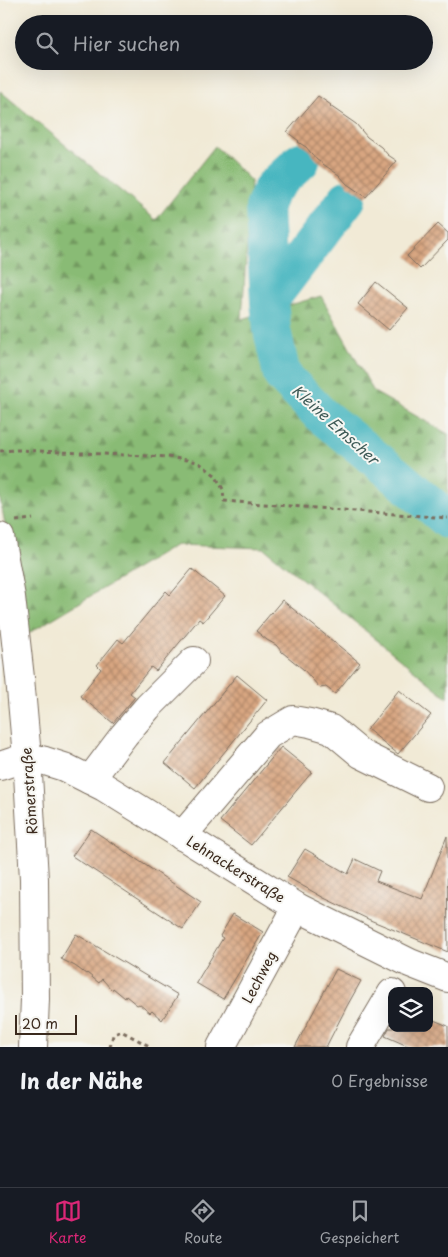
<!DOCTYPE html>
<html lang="de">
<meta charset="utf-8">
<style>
body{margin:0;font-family:"Playpen Sans",sans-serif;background:#20242c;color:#f1f3f6}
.controls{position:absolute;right:15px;bottom:15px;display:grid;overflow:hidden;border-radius:10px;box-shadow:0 5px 20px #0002}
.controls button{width:45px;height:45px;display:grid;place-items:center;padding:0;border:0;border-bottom:1px solid #363941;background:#171b24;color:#f1f3f6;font:25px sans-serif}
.scale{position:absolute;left:15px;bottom:12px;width:62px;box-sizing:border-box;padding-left:5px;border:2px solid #3b2a1e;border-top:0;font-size:14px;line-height:18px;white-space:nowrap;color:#3b2a1e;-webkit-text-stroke:4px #f6f6f2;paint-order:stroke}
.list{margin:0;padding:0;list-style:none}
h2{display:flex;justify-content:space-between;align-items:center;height:65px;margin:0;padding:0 20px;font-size:21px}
h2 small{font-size:16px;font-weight:400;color:#9ea1a6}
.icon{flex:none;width:28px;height:28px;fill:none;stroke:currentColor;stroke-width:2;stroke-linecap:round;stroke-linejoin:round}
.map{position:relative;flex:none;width:448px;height:1047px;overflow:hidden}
.search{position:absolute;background:#171b24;box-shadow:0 5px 20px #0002;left:15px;right:15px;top:15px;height:55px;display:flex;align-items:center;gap:12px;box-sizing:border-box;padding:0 18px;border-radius:28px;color:#9ea1a6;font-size:19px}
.sheet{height:140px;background:#171b24}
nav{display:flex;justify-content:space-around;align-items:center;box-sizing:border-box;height:70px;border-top:1px solid #363941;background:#171b24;font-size:14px;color:#9ea1a6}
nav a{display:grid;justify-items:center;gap:2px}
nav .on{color:#db2777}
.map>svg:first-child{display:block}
.forest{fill:url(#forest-firs);stroke:#627249}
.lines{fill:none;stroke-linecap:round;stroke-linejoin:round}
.river{stroke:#47b6c0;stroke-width:38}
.building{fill:url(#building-cross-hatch)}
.minor-casing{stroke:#7b6d5e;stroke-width:30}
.path{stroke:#7b6d5e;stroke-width:3;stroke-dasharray:4 4;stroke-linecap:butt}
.minor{stroke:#fff;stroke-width:28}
.labels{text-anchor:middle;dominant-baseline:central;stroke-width:4;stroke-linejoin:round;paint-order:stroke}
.street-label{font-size:14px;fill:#3b2a1e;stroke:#f6f6f2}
.water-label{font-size:15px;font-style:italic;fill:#3f5b57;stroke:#f6f6f2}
</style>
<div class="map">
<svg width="448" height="1047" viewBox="0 0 448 1047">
<defs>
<pattern id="forest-firs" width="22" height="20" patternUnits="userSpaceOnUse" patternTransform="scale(1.25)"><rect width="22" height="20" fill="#89bb74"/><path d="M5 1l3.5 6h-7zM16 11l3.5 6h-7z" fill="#71985f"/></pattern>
<pattern id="building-cross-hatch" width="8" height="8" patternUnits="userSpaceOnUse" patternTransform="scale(1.25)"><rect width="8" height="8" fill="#d8a681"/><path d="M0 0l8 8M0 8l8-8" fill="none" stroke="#b08769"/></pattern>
</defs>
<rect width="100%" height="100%" fill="#f6f6f2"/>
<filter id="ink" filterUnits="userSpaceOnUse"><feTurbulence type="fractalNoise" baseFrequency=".02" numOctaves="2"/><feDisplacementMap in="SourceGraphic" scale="10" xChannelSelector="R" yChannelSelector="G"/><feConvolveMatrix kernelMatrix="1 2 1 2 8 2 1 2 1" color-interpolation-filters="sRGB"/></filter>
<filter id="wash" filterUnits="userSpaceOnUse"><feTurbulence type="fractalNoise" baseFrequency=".0096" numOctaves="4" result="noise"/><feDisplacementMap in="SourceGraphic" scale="20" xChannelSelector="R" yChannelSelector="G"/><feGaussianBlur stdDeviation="1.12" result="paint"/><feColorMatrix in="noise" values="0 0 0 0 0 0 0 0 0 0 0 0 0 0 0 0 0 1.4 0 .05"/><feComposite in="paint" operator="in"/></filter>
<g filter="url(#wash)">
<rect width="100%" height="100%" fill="#f1ead6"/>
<!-- forest -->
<polygon class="forest" points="0,91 156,220 215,146 251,181 242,319 321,296 374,392 448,434 448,698 264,548 176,545 22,637 19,598 0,498"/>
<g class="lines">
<!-- river -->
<g class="river">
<polyline points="301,161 272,188 264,208 269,301 272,330 282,375 321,415 392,472 448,520"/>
<polyline points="269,301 347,199"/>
</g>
</g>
<g id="blocks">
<!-- building -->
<g class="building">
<polygon points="318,96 331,105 330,106 356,124 367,137 381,147 388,155 397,161 366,197 347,184 339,175 317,160 306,147 298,142 299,141 287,132"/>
<polygon points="438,224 448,233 448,240 420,269 407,256"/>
<polygon points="376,282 408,308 389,330 358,304"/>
<polygon points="192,569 225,596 203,622 199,619 156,671 151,667 130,693 135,697 113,723 80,696 101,669 97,665 118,639 123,643 166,591 170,595"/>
<polygon points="282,600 360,663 335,694 326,687 320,688 303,669 282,652 276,645 267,640 256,631"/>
<polygon points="237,675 267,700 195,788 165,763"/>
<polygon points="399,690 431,715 398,754 367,729"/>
<polygon points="281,747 312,772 251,845 220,821"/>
<polygon points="91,829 201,902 183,929 72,856"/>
<polygon points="447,836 448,952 370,920 324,898 287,877 305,849 348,874 355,859 380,871 376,881 422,899"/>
<polygon points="233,914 263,932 223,999 196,983 223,938 220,936"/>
<polygon points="76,934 178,995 162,1020 152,1011 150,1013 139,1004 137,1005 126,996 125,998 113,988 112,990 102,979 99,983 87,973 86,974 75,966 61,959"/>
<polygon points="336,969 361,981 347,1006 326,1047 295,1047"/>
<polygon points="429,1018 448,1026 448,1047 410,1047 385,1036 389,1028 429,1028"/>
</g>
</g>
</g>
<g filter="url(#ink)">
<use href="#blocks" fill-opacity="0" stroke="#7b6d5e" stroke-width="1"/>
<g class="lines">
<!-- minor casing -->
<g class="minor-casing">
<g id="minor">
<polyline points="0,537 11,597 20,678 27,757 34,879 35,999 33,1047"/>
<polyline points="0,766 27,757 45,761 64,767 104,787 297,907 410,963 448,978"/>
<polyline points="90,780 124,735 148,707 194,661"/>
<polyline points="182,836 268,735 293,720 310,723 331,729 361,754 428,787"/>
<polyline points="221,1047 297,907"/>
<polyline points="360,1047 392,993"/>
</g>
</g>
<!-- path -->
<g class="path">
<polyline points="0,451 18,450 168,457 198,462 215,475 223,489 224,501 448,518"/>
<polyline points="16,521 33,519"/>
<polyline points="110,1047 113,1035 121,1031 151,1047"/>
</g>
<!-- minor -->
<use href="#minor" class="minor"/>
</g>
</g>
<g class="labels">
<!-- street labels -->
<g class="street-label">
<text transform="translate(29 791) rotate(-94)">Römerstraße</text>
<text transform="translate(236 869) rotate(32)">Lehnackerstraße</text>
<text transform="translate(259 977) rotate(-62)">Lechweg</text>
</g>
<!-- water labels -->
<g class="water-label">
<text transform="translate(336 424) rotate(42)">Kleine Emscher</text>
</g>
</g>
</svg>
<div class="controls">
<button><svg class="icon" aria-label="layers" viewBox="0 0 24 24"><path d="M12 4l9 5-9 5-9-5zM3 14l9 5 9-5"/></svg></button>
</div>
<div class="scale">20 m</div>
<div class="search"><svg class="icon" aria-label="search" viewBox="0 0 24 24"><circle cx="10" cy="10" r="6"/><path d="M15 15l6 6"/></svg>Hier suchen</div>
</div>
<section class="sheet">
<h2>In der Nähe<small>0 Ergebnisse</small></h2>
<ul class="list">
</ul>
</section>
<nav>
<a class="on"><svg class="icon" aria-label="map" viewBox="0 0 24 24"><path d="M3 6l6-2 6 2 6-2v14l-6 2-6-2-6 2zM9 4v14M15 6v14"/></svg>Karte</a>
<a><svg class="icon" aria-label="directions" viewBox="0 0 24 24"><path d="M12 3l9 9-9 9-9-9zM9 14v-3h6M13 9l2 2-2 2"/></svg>Route</a>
<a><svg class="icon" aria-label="saved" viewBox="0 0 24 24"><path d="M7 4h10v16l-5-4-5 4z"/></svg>Gespeichert</a>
</nav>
